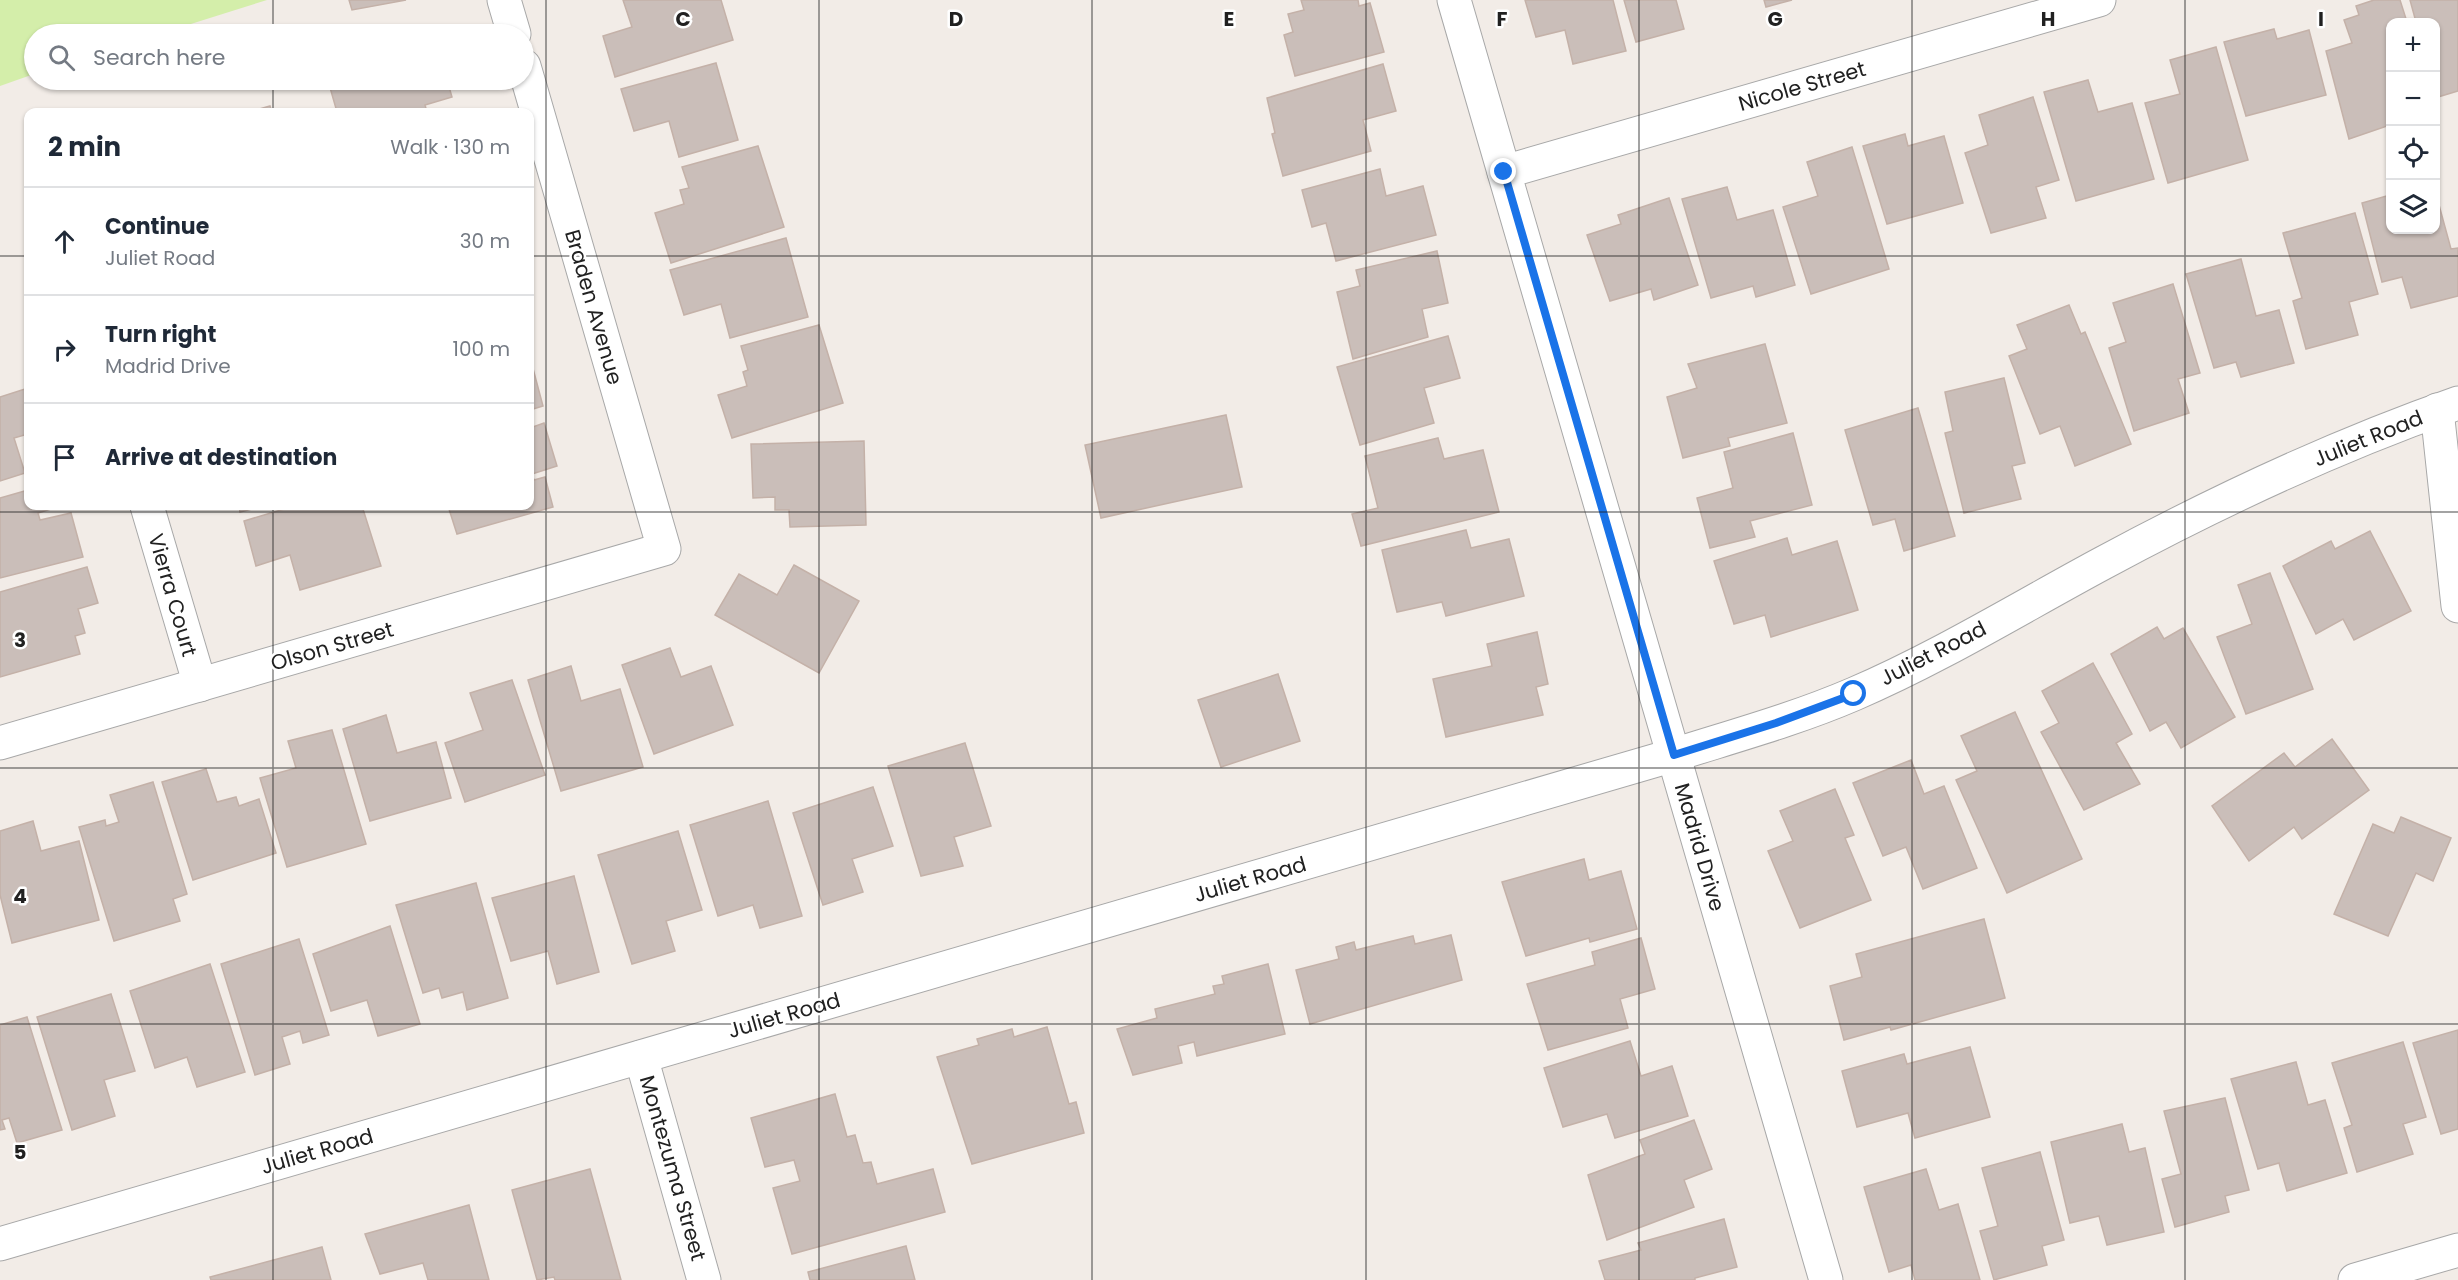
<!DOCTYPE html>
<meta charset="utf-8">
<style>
body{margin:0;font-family:Poppins,sans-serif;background:#f2f2f3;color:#1f2937}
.controls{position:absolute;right:18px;top:18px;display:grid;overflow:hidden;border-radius:12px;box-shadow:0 2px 4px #0004}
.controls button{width:54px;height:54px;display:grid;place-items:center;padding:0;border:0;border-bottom:2px solid #e0e1e3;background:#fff;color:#1f2937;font:30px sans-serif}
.stop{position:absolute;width:18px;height:18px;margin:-14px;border:4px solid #1a73e8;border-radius:50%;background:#fff}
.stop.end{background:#1a73e8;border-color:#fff;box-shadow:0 2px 6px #0008}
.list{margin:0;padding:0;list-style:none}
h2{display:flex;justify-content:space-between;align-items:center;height:78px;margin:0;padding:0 24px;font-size:26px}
h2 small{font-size:20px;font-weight:400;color:#747a83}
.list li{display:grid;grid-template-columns:39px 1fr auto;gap:18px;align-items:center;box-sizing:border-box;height:108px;padding:0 24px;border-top:2px solid #e0e1e3}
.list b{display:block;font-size:22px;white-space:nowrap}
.list p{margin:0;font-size:20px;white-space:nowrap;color:#747a83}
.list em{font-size:20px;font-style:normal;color:#747a83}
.icon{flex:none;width:33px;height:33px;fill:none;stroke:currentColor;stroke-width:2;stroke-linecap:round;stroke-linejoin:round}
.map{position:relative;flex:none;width:2458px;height:1280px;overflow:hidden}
.search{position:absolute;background:#fff;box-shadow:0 2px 4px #0004;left:24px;top:24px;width:510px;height:66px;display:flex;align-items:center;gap:15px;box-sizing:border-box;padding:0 21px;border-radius:33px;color:#747a83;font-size:22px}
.panel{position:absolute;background:#fff;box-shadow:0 2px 4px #0004;left:24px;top:108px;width:510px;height:402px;border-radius:12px}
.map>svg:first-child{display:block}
.grass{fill:#d4eeaa}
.building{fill:#cabeb9;stroke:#c4b1a8;stroke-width:1.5}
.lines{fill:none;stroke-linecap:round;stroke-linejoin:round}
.minor-casing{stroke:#a8a8a8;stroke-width:35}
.minor{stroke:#fff;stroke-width:33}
.route{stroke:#1a73e8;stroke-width:8}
.grid{fill:none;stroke:#212121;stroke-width:1.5;stroke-opacity:0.55}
.labels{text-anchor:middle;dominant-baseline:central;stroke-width:5;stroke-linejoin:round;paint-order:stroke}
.street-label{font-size:21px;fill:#212121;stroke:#fff}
.grid-label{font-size:20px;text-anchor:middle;font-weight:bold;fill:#212121;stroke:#fff;stroke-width:5;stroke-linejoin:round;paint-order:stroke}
</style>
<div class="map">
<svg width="2458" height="1280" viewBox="0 0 2458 1280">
<rect width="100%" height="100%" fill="#f2ece7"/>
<!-- grass -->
<polygon class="grass" points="0,0 267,0 159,34 34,34 34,74 0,86"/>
<!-- building -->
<g class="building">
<polygon points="349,0 406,0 352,10"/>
<polygon points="623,0 721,0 733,40 615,77 603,36 632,27"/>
<polygon points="1301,0 1358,0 1359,6 1370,3 1384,52 1295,76 1284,35 1293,32 1288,14 1304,10"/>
<polygon points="1525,0 1613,0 1626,51 1573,64 1565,30 1536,37"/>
<polygon points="1624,0 1676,0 1684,29 1636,42"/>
<polygon points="1764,0 1792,0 1766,7"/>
<polygon points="2374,0 2400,0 2407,22 2390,22 2390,125 2349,139 2326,51 2352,43 2344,20 2359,15 2356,6"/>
<polygon points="2410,0 2458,0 2458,91 2438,97 2436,89 2436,22 2416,22"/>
<polygon points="2274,29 2277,39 2309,30 2326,95 2246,116 2224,42"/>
<polygon points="2216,47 2248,160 2168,183 2145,103 2180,94 2170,60"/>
<polygon points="716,63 738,140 679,157 669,121 634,131 621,89"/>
<polygon points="1383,64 1396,111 1363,120 1371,151 1283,176 1272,134 1275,133 1267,98"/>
<polygon points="344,80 447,80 452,97 425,105 427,112 337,112 329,84"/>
<polygon points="2088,80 2098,112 2132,103 2154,179 2076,201 2044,92"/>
<polygon points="2033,97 2059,180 2036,187 2046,218 1991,233 1965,153 1988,145 1979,115"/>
<polygon points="270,106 272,112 249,112"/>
<polygon points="1905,134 1908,146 1944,136 1963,203 1887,224 1863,146"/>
<polygon points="758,146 784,227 671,263 655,213 684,204 680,190 689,188 682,167"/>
<polygon points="1852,147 1889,269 1811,294 1783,207 1818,196 1807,162"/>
<polygon points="1380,169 1386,196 1423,186 1436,235 1336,261 1326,223 1312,227 1302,190"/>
<polygon points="1727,187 1737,220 1773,210 1795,285 1756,297 1753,286 1711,298 1682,199"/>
<polygon points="2436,194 2451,249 2458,248 2458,296 2411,308 2402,277 2382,282 2362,203 2390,195 2390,230 2436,230"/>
<polygon points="1669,198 1698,285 1654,300 1651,289 1610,301 1587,235 1621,224 1618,215"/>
<polygon points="2355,213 2378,294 2349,302 2358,335 2306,349 2293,301 2302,298 2283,233"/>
<polygon points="786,238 808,317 730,338 721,304 684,315 670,270"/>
<polygon points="1437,251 1448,303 1422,309 1428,337 1353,359 1337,292 1360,286 1356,270"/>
<polygon points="2241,259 2256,316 2279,310 2294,363 2241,377 2236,362 2214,368 2186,274"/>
<polygon points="2173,284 2200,373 2178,379 2189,413 2134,431 2109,348 2126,342 2113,303"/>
<polygon points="2069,305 2081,334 2085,332 2131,444 2075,466 2060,426 2040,434 2009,356 2027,349 2017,325"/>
<polygon points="819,325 843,403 732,438 718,395 747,386 743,372 748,370 741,346"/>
<polygon points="1448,336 1460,378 1424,388 1434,423 1360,445 1337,367"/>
<polygon points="1765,344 1787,423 1728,438 1730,446 1683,458 1667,397 1697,388 1688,364"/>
<polygon points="530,361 531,361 543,406 530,410"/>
<polygon points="2004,378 2025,463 2012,466 2021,499 1964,513 1945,433 1953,431 1945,392"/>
<polygon points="28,388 28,434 14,438 25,473 0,481 0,397"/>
<polygon points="1918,408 1955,536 1904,551 1895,519 1873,525 1845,430"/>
<polygon points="1226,415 1242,487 1101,518 1085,445"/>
<polygon points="544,423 557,466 532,474 534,480 545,477 553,507 457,534 448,506 530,506 530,428"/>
<polygon points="1793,433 1812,505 1750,521 1755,537 1710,548 1697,498 1733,488 1724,452"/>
<polygon points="1438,438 1444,459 1483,450 1499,512 1361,546 1352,514 1378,508 1365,456"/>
<polygon points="864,441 866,525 790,527 789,510 775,510 775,497 753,498 751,444"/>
<polygon points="28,490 28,506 50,506 51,509 38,513 40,520 71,513 83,557 0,578 0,498"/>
<polygon points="239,506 264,506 240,512"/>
<polygon points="294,506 362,506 381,566 300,590 290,555 256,566 244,521"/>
<polygon points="1466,530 1471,548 1509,539 1524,596 1446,616 1442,602 1397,612 1382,550"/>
<polygon points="2370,531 2411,611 2354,640 2343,619 2316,634 2283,566 2331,541 2335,549"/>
<polygon points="1787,538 1792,555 1837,541 1858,610 1771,637 1765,615 1734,624 1714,561"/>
<polygon points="794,565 859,601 819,673 715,615 739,574 777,595"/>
<polygon points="87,567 98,603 78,609 85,633 75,636 80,654 0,677 0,592"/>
<polygon points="2270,573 2313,689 2246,714 2217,637 2252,624 2238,585"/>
<polygon points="2157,627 2164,639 2183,628 2235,717 2181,748 2166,722 2150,731 2111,654"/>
<polygon points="1537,632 1548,684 1536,687 1543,715 1446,737 1433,679 1492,666 1487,644"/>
<polygon points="670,648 681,677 711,666 733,725 654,754 622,665"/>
<polygon points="2093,663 2132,734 2116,743 2140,784 2084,810 2041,732 2059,723 2042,691"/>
<polygon points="571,666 581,701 620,689 643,767 561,791 528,680"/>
<polygon points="1278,674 1300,741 1221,767 1198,700"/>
<polygon points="512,680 545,775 465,802 445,743 483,730 470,693"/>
<polygon points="2015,712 2082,859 2007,893 1956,780 1977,771 1961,736"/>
<polygon points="386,715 397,753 436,742 451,798 370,821 343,729"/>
<polygon points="332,730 366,844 287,867 260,778 296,768 288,741"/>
<polygon points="2332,739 2369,790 2302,839 2294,827 2249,861 2212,806 2284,753 2295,767"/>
<polygon points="965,743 991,826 954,837 963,866 921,876 888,766"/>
<polygon points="1911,760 1924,794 1944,786 1977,868 1923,889 1906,847 1883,856 1853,783"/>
<polygon points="206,769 217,802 236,797 239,806 259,799 276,853 193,880 162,782"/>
<polygon points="153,782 187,894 173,899 180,921 114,941 79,827 105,820 106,826 119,822 110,795"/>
<polygon points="873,787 893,846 852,859 863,892 823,905 793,813"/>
<polygon points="1835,789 1854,835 1845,838 1871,900 1800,928 1768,851 1793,841 1780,811"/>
<polygon points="768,801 802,916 760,928 753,905 718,916 690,825"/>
<polygon points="2401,817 2451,838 2433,881 2416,873 2388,936 2334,914 2373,824 2394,833"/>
<polygon points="33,821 41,851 79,841 99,920 12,943 0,895 0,831"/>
<polygon points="678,831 702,910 666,921 675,951 632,964 598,855"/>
<polygon points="1584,859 1589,880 1621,871 1637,929 1590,942 1589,938 1526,956 1502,882"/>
<polygon points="574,876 599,972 557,984 548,951 511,961 492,898"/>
<polygon points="476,883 508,998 467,1010 463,992 442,998 439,988 423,993 396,905"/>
<polygon points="1984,919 2005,998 1891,1030 1890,1027 1844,1040 1830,986 1862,977 1856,954"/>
<polygon points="390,926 420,1024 378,1036 367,1000 331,1011 313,954"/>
<polygon points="1451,935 1462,980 1310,1024 1296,970 1339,959 1336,947 1354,942 1356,950 1413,936 1415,944"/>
<polygon points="1641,938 1655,989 1620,999 1628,1028 1548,1050 1527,984 1595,965 1592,952"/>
<polygon points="299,939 329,1035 303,1043 300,1031 282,1037 290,1064 255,1075 221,964"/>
<polygon points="210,964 245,1072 197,1087 187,1057 155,1068 130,991"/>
<polygon points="1268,964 1285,1034 1197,1056 1194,1042 1178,1046 1182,1063 1133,1075 1117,1029 1157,1018 1155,1009 1215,994 1213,986 1224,984 1222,976"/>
<polygon points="111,994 135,1071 104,1080 115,1116 72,1130 37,1017"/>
<polygon points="27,1017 62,1130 17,1143 9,1118 2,1120 5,1129 0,1130 0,1025"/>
<polygon points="1047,1027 1069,1104 1076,1102 1084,1133 972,1164 937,1057 979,1045 977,1039 1012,1029 1014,1037"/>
<polygon points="2458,1030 2458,1129 2441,1134 2413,1043"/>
<polygon points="1630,1041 1641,1076 1672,1066 1688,1116 1615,1138 1607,1114 1563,1127 1544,1068"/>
<polygon points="2403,1042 2426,1117 2403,1124 2413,1154 2357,1172 2344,1128 2352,1125 2332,1063"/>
<polygon points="1970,1047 1990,1117 1915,1138 1908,1113 1857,1127 1842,1071 1904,1054 1907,1064"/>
<polygon points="2296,1062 2308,1105 2325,1100 2347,1173 2287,1191 2279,1163 2258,1169 2231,1079"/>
<polygon points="835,1094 847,1137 855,1135 863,1163 871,1162 877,1184 933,1169 945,1212 792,1254 773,1188 800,1181 794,1160 765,1167 751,1118"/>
<polygon points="2225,1098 2249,1190 2225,1196 2229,1212 2175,1227 2162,1179 2181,1174 2164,1111"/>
<polygon points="1694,1120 1712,1169 1684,1180 1694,1207 1607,1240 1588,1175 1645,1154 1640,1140"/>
<polygon points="2122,1124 2129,1152 2145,1148 2164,1232 2107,1245 2099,1216 2070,1223 2051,1142"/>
<polygon points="2040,1152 2064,1240 2042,1246 2047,1265 1994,1280 1980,1231 1998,1226 1982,1168"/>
<polygon points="590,1169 621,1280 555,1280 554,1277 537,1280 512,1190"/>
<polygon points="1926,1169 1939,1210 1958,1204 1980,1280 1915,1280 1911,1265 1889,1272 1864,1187"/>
<polygon points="469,1205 489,1280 428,1280 423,1263 380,1274 365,1234"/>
<polygon points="1724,1219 1737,1267 1695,1278 1695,1280 1605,1280 1599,1261 1641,1250 1638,1243"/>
<polygon points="906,1246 915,1280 810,1280 808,1272"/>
<polygon points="322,1247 331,1280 211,1280 210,1277"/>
</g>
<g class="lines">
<!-- minor casing -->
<g class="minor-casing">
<g id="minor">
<polyline points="504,0 514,34"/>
<polyline points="1454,0 1826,1280"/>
<polyline points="1504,172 2099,0"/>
<polyline points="2437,410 2458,606"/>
<polyline points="147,506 200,685"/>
<polyline points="0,743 664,549 524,66"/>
<polyline points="641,1057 704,1280"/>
<path d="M 0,1244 L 1674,755 C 1734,736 1796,719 1854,694 C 1940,657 2021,607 2103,563 C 2218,501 2335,446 2458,403"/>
<polyline points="2355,1280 2458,1250"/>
</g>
</g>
<!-- minor -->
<use href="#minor" class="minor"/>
</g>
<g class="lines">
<!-- route -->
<polyline class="route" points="1504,172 1674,755 1776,723 1854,694"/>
</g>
<!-- grid -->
<path class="grid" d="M 273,0 L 273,34M 546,0 L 546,1280M 819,0 L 819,1280M 1092,0 L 1092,1280M 1366,0 L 1366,1280M 1639,0 L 1639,1280M 1912,0 L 1912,1280M 2185,0 L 2185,1280M 273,80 L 273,112M 0,256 L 28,256M 530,256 L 2458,256M 273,506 L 273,1280M 0,512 L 2458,512M 0,768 L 2458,768M 0,1024 L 2458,1024"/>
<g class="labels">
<!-- street labels -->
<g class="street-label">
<text transform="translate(1802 86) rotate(-16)">Nicole Street</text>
<text transform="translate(594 307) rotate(74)">Braden Avenue</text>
<text transform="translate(2368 438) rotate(-22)">Juliet Road</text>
<text transform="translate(173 595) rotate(74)">Vierra Court</text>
<text transform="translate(332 646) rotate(-16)">Olson Street</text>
<text transform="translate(1933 653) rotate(-27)">Juliet Road</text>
<text transform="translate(1700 847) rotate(74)">Madrid Drive</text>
<text transform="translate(1250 879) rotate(-16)">Juliet Road</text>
<text transform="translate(784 1015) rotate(-16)">Juliet Road</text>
<text transform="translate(317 1151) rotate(-16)">Juliet Road</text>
<text transform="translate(673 1168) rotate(74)">Montezuma Street</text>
</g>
</g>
<g class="grid-label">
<text x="683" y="26">C</text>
<text x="956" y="26">D</text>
<text x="1229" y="26">E</text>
<text x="1502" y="26">F</text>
<text x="1775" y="26">G</text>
<text x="2048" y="26">H</text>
<text x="2321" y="26">I</text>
<text x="20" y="647">3</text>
<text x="20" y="903">4</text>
<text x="20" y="1159">5</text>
</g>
</svg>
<div class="controls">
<button>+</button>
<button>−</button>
<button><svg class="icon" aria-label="locate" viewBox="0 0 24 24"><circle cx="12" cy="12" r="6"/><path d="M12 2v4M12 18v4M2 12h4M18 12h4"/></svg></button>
<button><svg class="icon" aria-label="layers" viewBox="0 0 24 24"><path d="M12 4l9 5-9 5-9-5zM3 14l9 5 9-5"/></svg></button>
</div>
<div class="stop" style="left:1854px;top:694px"></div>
<div class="stop end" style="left:1504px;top:172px"></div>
<div class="search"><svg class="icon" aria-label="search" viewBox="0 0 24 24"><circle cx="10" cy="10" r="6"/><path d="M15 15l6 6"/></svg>Search here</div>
<section class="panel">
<h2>2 min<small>Walk · 130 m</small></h2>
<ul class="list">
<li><svg class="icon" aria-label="ahead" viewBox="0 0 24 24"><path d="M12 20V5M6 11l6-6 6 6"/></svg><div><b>Continue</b><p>Juliet Road</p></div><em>30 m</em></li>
<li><svg class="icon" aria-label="right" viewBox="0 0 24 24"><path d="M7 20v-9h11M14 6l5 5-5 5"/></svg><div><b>Turn right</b><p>Madrid Drive</p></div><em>100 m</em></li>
<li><svg class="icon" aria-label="arrive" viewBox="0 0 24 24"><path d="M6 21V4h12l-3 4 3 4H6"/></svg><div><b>Arrive at destination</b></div></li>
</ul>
</section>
</div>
